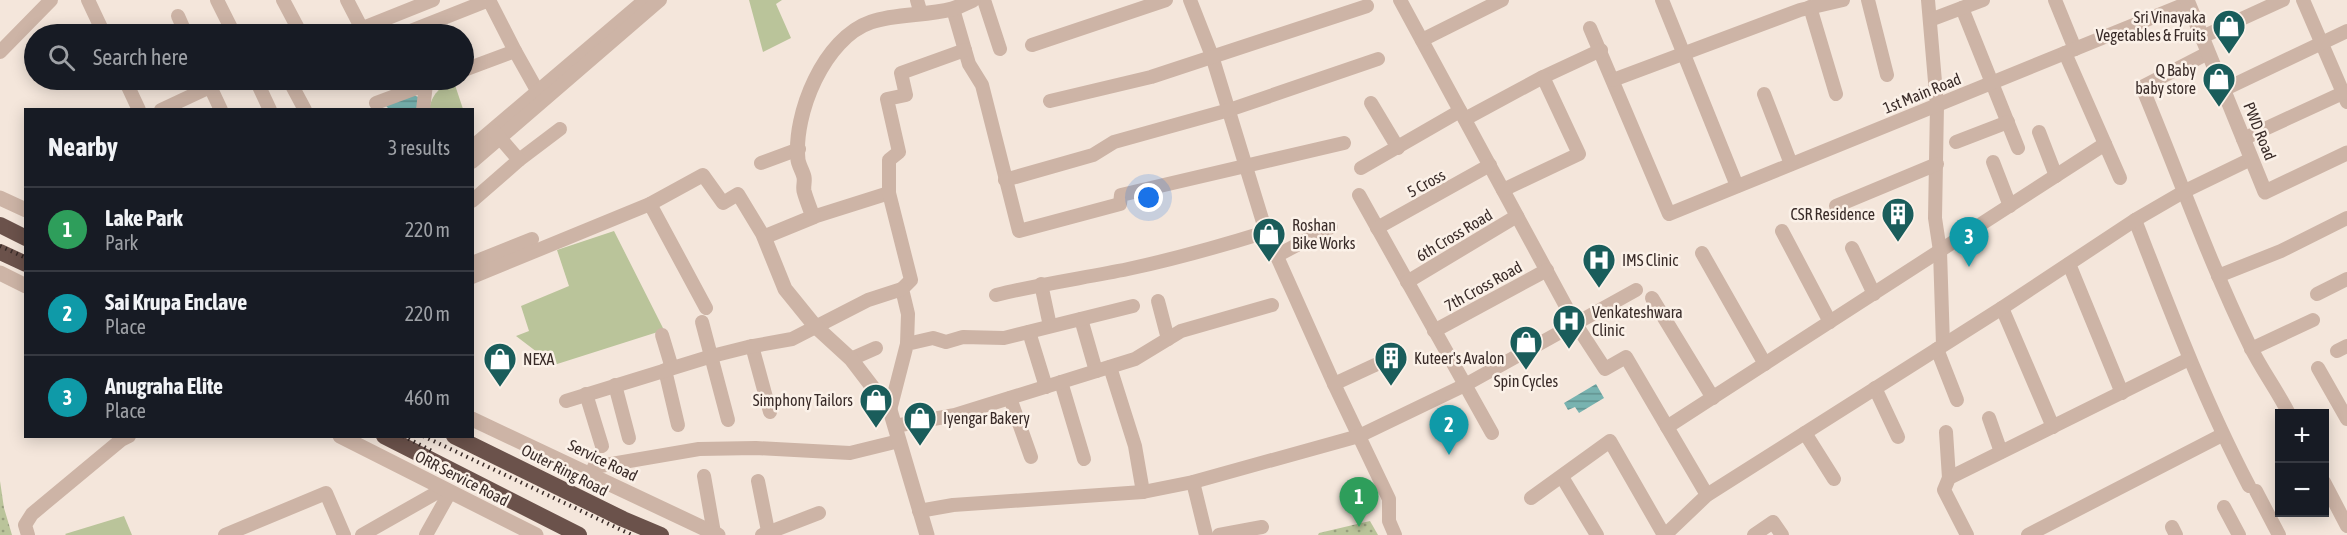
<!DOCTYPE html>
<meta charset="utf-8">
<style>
body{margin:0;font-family:"Asap Condensed",sans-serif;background:#242831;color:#f1f3f6}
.controls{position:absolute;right:18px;bottom:18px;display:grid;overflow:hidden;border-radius:0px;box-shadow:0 3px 15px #0003}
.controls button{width:54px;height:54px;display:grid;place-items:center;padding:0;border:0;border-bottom:2px solid #363941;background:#171b24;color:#f1f3f6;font:30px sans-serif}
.you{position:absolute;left:1149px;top:198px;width:21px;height:21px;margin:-15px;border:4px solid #fff;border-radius:50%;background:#1a73e8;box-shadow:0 0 0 9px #1a73e833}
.badge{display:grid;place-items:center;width:39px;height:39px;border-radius:50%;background:#ea580c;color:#fff;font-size:20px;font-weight:700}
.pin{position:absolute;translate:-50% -50px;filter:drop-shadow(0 2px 3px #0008)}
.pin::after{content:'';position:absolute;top:32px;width:21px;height:18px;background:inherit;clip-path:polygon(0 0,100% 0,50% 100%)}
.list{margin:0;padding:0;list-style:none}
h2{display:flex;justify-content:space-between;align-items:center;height:78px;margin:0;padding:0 24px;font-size:26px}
h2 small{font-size:20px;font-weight:400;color:#9ea1a6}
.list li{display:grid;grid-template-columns:39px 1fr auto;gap:18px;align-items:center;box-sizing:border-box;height:84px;padding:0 24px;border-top:2px solid #363941}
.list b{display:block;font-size:22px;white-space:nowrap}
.list p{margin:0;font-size:20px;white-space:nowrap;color:#9ea1a6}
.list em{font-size:20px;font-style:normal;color:#9ea1a6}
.icon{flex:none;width:33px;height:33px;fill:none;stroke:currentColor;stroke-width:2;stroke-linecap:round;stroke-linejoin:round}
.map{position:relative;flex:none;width:2347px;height:535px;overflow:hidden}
.search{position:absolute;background:#171b24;box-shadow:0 3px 15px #0003;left:24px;top:24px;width:450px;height:66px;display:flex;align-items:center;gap:15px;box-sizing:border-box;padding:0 21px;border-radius:33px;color:#9ea1a6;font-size:22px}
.panel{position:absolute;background:#171b24;box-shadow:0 3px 15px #0003;left:24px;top:108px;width:450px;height:330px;border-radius:0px}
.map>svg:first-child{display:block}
.green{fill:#bac49a}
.park{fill:url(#park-dots)}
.water{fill:url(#water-rules)}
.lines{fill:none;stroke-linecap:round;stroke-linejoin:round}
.minor{stroke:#cdb4a6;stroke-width:14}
.tertiary{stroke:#cdb4a6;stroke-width:15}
.trunk{stroke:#6b524b;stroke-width:16}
.rail{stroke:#392b28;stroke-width:4;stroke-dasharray:1.5 4.5;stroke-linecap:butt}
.labels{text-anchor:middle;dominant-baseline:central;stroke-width:5;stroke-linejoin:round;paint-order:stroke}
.poi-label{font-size:16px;fill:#392b28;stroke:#fbf1e8;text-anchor:start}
.street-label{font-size:16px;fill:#392b28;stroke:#fbf1e8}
</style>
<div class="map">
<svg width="2347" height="535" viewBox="0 0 2347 535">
<defs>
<pattern id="park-dots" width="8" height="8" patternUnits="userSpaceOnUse" patternTransform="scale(1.5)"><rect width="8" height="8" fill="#bac49a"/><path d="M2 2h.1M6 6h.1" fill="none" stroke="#989f7e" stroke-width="1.8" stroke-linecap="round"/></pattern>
<pattern id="water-rules" width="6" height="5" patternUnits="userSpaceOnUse" patternTransform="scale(1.5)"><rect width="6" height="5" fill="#78b3b0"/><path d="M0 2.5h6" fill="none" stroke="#63928f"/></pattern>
</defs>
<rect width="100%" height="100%" fill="#f4e6db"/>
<!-- green -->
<g class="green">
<polygon points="749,0 782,0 776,4 791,38 763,52"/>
<path d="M 454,82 L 463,109 L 429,110 C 432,94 439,87 454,82 Z"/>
<polygon points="614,231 664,330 554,365 516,336 529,331 521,306 569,286 557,250"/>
<polygon points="124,516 132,535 66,535 65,534"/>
</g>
<!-- park -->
<g class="park">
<polygon points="0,481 4,508 12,535 0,535"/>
<polygon points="1370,521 1378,535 1318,535 1319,533"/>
</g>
<!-- water -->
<g class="water">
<polygon points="412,94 420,98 417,109 389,109 385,105"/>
<polygon points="1596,384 1604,398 1579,413 1575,407 1568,410 1564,403"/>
</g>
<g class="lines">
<!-- minor -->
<g class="minor">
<polyline points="88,0 104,34"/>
<polyline points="217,0 234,34"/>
<polyline points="283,0 301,34"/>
<polyline points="347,0 362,29"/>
<polyline points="917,0 921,14"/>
<polyline points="984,0 1000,49"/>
<polyline points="1190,0 1212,56 1266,232 1334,384 1389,499 1389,521 1395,535"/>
<polyline points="1400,0 1575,323 1605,369 1626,357 1707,495"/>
<polyline points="1662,0 1737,186"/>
<polyline points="1868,0 1887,75"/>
<polyline points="1928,0 1937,105 1935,218 1940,251 1943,345"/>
<polyline points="2055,0 2075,49"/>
<polyline points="2303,0 2347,102"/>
<polyline points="1810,7 1836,94"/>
<polyline points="1962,8 2018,148"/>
<polyline points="953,9 969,64 982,85 1019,231 1120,204 1121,195 1344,143"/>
<polyline points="178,16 186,34"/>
<polyline points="1930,20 1983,0"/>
<polyline points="1590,28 1669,214 2188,3"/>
<polyline points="348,34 433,0"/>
<polyline points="403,34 489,0 515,51"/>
<polyline points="2202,37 2283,0"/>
<polyline points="1422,40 1502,0"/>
<polyline points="1032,45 1166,0"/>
<polyline points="0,52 51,0"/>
<polyline points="2065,53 2120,178"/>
<path d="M 2208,53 L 2142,87 C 2178,173 2209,262 2250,346 C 2261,369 2277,390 2289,414"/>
<polyline points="464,70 515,51 538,92"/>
<polyline points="125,80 139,110"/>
<polyline points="207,80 221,110"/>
<polyline points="256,80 270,110"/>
<polyline points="289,80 305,110"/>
<polyline points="1613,80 1800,10 1843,0"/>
<polyline points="2223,90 2347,31"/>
<polyline points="1764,94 1791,164"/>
<polyline points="1050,101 1151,77 1367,6"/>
<polyline points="376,103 438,80"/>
<polyline points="1371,103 1398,148"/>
<polyline points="161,110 210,87"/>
<polyline points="423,110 426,84"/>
<polyline points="1465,119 1543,77 1601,50"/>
<polyline points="2039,132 2056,176"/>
<polyline points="2243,139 2347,91"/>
<polyline points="1956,142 2008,122"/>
<polyline points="472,147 645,0"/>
<polyline points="519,160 560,129"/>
<polyline points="472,162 660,0"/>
<polyline points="1993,162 2010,206"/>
<polyline points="761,163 799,149"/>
<polyline points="1361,168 1460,111"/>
<polyline points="1005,180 1093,155 1114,142 1229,110 1378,59"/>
<polyline points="1503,190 1579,154 1543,77"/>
<polyline points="1359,195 1492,433"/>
<polyline points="472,201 519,160 494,131"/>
<polyline points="650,204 706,308"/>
<polyline points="1836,206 1937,164"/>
<polyline points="813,217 889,193"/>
<path d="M 2135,220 C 2170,310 2204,400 2249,486"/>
<polyline points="1377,228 1490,165"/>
<polyline points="1782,231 1830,322"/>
<polyline points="1852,248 1874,294"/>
<polyline points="1702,253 1765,364"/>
<polyline points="1276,256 1331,227"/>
<polyline points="472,263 532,239"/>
<polyline points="2069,264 2122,393"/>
<polyline points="2218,276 2281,251 2347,218"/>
<polyline points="472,277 650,204 703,175 723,203 738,194 764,237"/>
<polyline points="1407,282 1517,216"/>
<polyline points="1041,284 1050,326"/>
<polyline points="2317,294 2347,279"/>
<path d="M 996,295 C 1040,284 1084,278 1128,269 C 1175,259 1221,246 1266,232"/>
<polyline points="1652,298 1713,398"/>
<polyline points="1158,301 1168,339"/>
<polyline points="2002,308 2053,427"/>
<polyline points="1081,319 1096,371"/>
<polyline points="702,322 728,420"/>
<polyline points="1434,331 1547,270"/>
<polyline points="1029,332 1046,387"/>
<polyline points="662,335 672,368"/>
<polyline points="907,344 908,314 902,289 911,280 889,193 889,160 899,152 887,99 906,95 901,73 965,50"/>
<polyline points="752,346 770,412"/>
<polyline points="1937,349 1957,400"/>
<polyline points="2251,349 2313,320"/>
<polyline points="2337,351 2347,346"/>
<polyline points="851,359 876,348"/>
<polyline points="1110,367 1135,446 1143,492"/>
<polyline points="2318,368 2347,419"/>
<polyline points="665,370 678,425"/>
<polyline points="1061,382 1084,459"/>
<polyline points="1334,384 1375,365"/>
<polyline points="615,385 629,438"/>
<polyline points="1875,388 1898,437"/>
<polyline points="586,394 602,446"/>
<polyline points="1010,398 1031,457"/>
<polyline points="566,401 712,356 748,347 792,339 868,300 902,289"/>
<polyline points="890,410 907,344 933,338 946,342 963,337 1004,338 1133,306"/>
<polyline points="1989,418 2001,452"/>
<polyline points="895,426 955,415 1135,359 1181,331 1272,305"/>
<polyline points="1667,427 2105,144"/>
<polyline points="1946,432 1949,478"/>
<polyline points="1805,433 1834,479"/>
<polyline points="704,476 714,533"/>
<polyline points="595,477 594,467 699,449 756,448 850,453 899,441"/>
<polyline points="1562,477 1597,535"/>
<polyline points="758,481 768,531"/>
<polyline points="1193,482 1206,535"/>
<polyline points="2324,482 2347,526"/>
<polyline points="2256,491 2279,535"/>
<polyline points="1531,498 1610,441 1664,535"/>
<polyline points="2224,507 2239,535"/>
<polyline points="919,511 953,505 1143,492 1193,482 1359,436 1465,385 1636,290"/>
<polyline points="2172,527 2176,535"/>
<polyline points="28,535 25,525 32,514 121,440 129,436"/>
<polyline points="225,535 326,493 344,535"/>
<polyline points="362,535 436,493 445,490"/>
<polyline points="426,535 450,492"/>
<polyline points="762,535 819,513"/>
<polyline points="1219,535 1262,527"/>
<polyline points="1665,535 1707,495 2002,308 2135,220 2185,191 2251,159"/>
<polyline points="1754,535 1773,522 1782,535"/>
<polyline points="1967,535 1944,490 1949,478 2189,359"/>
<polyline points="2028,535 2222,435"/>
</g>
<!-- tertiary -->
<g class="tertiary">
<polyline points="2187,0 2265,192 2347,153"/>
<polyline points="0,198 26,210"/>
<polyline points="0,273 26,286"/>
<polyline points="472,419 718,535"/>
<polyline points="340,436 536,535"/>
<path d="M 927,535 L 890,410 L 851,359 L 815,326 L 785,289 L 764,237 L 813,217 C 810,208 806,199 804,191 C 803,186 805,182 804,177 C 803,172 799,166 798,160 C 793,114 824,38 871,22 C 897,13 926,16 952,9 C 959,7 966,3 973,0"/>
</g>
<!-- trunk -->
<g class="trunk">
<polyline points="0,225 26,238"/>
<polyline points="0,252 26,264"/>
<polyline points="384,436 579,535"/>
<polyline points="454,436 623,519 661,535"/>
</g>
<!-- rail -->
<g class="rail">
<polyline points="0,246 26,258"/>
<polyline points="403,436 432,451"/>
<polyline points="423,436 632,535"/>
</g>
</g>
<!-- icons -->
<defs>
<g id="shop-pin" transform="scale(1.725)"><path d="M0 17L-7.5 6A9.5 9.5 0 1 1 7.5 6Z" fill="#1a5d5b" stroke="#fbf1e8"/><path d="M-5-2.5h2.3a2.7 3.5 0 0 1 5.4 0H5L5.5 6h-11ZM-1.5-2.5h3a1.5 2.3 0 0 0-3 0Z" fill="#fff"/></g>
<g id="building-pin" transform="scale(1.725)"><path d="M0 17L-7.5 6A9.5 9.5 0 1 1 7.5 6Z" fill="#1a5d5b" stroke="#fbf1e8"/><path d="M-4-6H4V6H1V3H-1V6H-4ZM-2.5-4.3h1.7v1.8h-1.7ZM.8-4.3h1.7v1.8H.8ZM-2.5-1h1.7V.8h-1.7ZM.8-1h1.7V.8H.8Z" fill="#fff"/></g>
<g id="hospital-pin" transform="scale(1.725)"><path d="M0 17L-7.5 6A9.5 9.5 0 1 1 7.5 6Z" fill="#1a5d5b" stroke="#fbf1e8"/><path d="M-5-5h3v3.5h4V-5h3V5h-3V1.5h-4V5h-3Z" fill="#fff"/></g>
</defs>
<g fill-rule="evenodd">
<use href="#shop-pin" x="2229" y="26"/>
<use href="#shop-pin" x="2219" y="79"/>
<use href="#building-pin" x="1898" y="214"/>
<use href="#shop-pin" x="1269" y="234"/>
<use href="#hospital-pin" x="1599" y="260"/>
<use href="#hospital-pin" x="1569" y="321"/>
<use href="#shop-pin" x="1526" y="342"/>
<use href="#building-pin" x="1391" y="358"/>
<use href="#shop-pin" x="500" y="359"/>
<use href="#shop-pin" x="876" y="400"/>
<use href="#shop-pin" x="920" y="418"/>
</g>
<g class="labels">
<!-- poi labels -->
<g class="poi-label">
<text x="2206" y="17" text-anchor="end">Sri Vinayaka<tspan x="2206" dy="18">Vegetables &amp; Fruits</tspan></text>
<text x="2196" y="70" text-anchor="end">Q Baby<tspan x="2196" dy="18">baby store</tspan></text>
<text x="1875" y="214" text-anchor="end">CSR Residence</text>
<text x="1292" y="225">Roshan<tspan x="1292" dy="18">Bike Works</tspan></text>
<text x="1622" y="260">IMS Clinic</text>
<text x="1592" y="312">Venkateshwara<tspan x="1592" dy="18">Clinic</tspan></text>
<text x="1414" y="358">Kuteer's Avalon</text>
<text x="523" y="359">NEXA</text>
<text x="1526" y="381" text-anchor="middle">Spin Cycles</text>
<text x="853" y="400" text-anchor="end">Simphony Tailors</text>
<text x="943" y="418">Iyengar Bakery</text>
</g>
<!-- street labels -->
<g class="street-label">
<text transform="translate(1922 93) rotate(-22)">1st Main Road</text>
<text transform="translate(2260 131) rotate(68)">PWD Road</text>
<text transform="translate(1426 183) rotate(-29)">5 Cross</text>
<text transform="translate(1454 235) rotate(-31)">6th Cross Road</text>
<text transform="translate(1483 286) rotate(-29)">7th Cross Road</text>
<text transform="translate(603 460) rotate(26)">Service Road</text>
<text transform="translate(565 470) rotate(27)">Outer Ring Road</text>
<text transform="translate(462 478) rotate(27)">ORR Service Road</text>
</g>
</g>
</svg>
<div class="controls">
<button>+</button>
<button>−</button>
</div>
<div class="you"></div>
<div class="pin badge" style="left:1359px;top:527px;background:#2e9e5b">1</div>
<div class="pin badge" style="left:1449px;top:455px;background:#0f9aa8">2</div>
<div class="pin badge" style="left:1969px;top:267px;background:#0f9aa8">3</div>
<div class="search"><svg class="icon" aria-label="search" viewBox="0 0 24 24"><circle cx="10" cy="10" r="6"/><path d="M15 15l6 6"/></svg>Search here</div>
<section class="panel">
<h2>Nearby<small>3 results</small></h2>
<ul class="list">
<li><span class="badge" style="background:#2e9e5b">1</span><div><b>Lake Park</b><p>Park</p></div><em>220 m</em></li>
<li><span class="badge" style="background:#0f9aa8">2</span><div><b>Sai Krupa Enclave</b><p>Place</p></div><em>220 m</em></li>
<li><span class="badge" style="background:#0f9aa8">3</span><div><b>Anugraha Elite</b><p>Place</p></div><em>460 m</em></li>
</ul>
</section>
</div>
